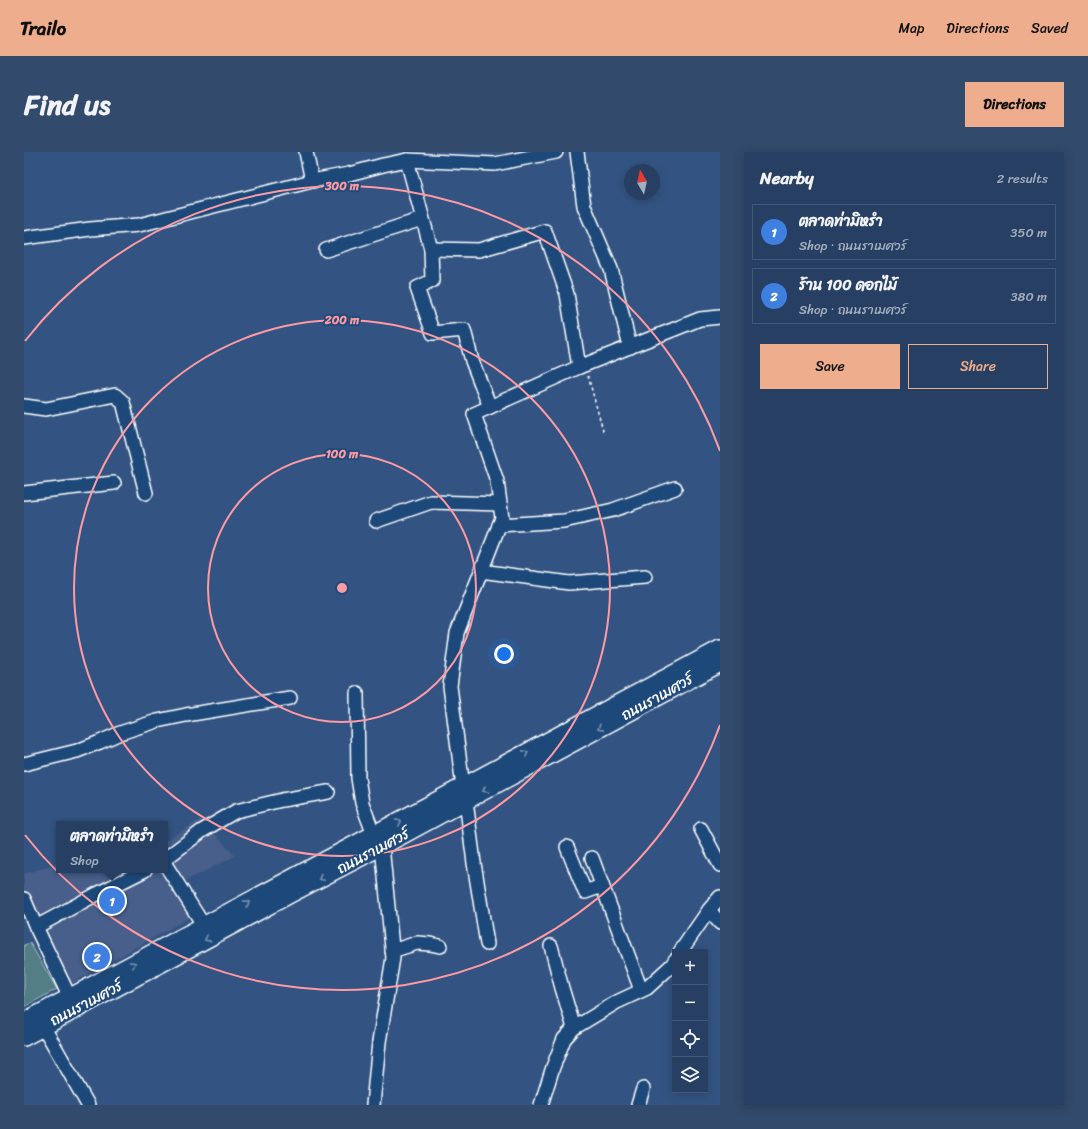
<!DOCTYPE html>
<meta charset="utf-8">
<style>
body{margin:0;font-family:Sriracha,"Playpen Sans Thai",sans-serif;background:#324a6b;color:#f1f3f6}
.controls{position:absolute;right:12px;bottom:12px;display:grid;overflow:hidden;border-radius:0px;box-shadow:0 2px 10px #0003}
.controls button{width:36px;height:36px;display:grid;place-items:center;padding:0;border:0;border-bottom:1px solid #425877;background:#263f62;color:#f1f3f6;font:20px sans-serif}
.compass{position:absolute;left:600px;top:12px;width:36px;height:36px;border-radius:50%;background:#263f62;box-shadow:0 2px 10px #0003;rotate:351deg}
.you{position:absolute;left:480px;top:502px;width:14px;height:14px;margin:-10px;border:3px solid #fff;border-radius:50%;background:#1a73e8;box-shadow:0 0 0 6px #1a73e833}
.badge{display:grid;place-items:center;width:26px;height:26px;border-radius:50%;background:#eead8d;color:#fff;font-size:13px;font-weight:700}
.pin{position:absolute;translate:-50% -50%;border:2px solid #fff;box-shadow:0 1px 4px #0006}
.popup{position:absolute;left:32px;top:669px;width:112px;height:52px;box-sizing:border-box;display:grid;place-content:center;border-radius:0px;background:#263f62;filter:drop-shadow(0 1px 3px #0005);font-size:13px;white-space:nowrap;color:#a4afbe}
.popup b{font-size:15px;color:#f1f3f6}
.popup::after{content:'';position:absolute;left:50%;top:100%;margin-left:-8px;border:8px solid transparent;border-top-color:#263f62}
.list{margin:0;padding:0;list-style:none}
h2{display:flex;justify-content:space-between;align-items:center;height:52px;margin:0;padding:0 16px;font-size:17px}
h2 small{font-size:13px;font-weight:400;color:#a4afbe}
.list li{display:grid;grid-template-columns:26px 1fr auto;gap:12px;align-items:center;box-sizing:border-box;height:56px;margin:0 8px 8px;padding:0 8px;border:1px solid #425877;border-radius:0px}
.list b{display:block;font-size:15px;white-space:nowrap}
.list p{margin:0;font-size:13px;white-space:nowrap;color:#a4afbe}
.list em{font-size:13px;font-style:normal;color:#a4afbe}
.actions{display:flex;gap:8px;padding:12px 16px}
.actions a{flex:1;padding:9px 0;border:1px solid #eead8d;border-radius:0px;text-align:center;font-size:14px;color:#eead8d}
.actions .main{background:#eead8d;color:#111}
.icon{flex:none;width:22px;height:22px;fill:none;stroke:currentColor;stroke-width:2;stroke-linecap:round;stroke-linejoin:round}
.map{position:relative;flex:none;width:696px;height:953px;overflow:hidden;border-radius:0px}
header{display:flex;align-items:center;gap:24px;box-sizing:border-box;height:56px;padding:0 20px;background:#eead8d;color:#111}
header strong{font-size:19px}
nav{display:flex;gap:22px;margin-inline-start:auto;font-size:14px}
.intro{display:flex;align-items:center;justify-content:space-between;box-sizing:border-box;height:96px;padding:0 24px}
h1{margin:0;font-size:28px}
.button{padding:10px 18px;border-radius:0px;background:#eead8d;color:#111;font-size:14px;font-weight:700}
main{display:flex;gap:24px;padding:0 24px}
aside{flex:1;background:#263f62;border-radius:0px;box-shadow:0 2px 10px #0003}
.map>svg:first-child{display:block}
.built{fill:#465f8a}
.green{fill:#527e86;stroke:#a8bec2}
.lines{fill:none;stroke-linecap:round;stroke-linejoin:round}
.minor-casing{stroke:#fff;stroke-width:16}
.major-casing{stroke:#fff;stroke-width:20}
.path{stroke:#fff;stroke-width:1.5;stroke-dasharray:3 3;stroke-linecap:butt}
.minor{stroke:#1f4a7a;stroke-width:13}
.major{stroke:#1f4a7a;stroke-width:17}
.oneway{stroke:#7992af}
.ring{fill:none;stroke:#ff9aa2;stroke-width:2}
.labels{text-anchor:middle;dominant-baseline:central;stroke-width:4;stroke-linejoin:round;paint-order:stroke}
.street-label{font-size:15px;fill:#fff;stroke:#1f4a7a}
.centre{fill:#ff9aa2;stroke:#1f4a7a;stroke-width:2}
.ring-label{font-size:12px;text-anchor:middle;font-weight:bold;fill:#ff9aa2;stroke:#1f4a7a;stroke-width:4;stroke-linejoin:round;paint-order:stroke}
</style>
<header>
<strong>Trailo</strong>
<nav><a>Map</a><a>Directions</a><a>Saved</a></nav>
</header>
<div class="intro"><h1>Find us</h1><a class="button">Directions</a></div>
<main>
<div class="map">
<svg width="696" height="953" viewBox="0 0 696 953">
<rect width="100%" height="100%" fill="#335482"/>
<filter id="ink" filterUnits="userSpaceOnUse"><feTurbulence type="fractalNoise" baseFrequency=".025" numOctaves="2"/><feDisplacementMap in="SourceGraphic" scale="8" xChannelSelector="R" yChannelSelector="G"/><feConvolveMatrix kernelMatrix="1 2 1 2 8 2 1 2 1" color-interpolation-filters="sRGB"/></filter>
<g filter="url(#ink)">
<!-- built -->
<polygon class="built" points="177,667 211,704 161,729 177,759 43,834 0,739 0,722 35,711 35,718 141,718 141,689"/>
<!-- green -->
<polygon class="green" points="6,791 33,837 0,855 0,793"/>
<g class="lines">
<!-- minor casing -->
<g class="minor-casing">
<g id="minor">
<polyline points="282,0 288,29"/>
<polyline points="553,0 560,54 587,117 606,195"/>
<polyline points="383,8 407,97 408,129 393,136 409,181 440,178 448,209 466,255"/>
<polyline points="0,86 66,77 115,73 288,29 325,22 359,13 383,8 471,12 532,0"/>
<polyline points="407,97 455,98 521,79 543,142 555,215"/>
<polyline points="302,98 398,67"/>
<polyline points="0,254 22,257 91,243 99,250 122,341"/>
<polyline points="0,341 90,331"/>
<polyline points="352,369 407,350 476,352"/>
<polyline points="475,373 540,369 589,358 651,336"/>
<polyline points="457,419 545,431 621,425"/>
<polyline points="333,541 334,626 338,651 350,683"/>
<polyline points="0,612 53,599 76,590 96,581 133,569 162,563 266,546"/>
<polyline points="439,635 426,534 433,481 478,366 473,329 450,262 555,215 676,167 696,165"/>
<polyline points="442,649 450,711 463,792"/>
<polyline points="677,677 696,713"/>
<polyline points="543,695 561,740 578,734"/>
<polyline points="568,706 617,838"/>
<polyline points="141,707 178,679 212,659 258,648 304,640"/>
<polyline points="141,712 180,774"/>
<polyline points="0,747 12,775 46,846"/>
<polyline points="685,758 696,771"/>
<polyline points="12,775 73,742 121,718"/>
<polyline points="527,794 538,836 550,876"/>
<polyline points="368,799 393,791 406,792 416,794"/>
<polyline points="656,800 685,758 696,745"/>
<polyline points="19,874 64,953"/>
<polyline points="349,953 355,890 369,806 358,694"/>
<polyline points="517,953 529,915 540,887 550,876 593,850 623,836 648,813 651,808"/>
<polyline points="614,953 619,937"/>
</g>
</g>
<!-- major casing -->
<g class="major-casing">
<g id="major">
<polyline points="0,870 696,497"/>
<polyline points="0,885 266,742 358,694 696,511"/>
</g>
</g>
<!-- path -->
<polyline class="path" points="564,224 580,282"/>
<!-- minor -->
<use href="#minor" class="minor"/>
<!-- major -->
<use href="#major" class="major"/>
</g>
<!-- one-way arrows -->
<defs><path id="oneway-chevron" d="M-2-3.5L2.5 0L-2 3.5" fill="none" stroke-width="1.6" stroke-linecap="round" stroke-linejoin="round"/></defs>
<g class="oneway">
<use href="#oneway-chevron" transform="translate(576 576) rotate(151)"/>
<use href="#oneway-chevron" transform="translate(502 601) rotate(-28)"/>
<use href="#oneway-chevron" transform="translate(461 638) rotate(151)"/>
<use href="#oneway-chevron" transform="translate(375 670) rotate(-28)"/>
<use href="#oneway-chevron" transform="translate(297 726) rotate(153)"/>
<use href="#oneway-chevron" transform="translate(223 751) rotate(-28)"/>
<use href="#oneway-chevron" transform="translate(183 787) rotate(152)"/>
<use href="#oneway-chevron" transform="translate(109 812) rotate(-28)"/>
</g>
</g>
<!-- distance rings -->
<g class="ring">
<circle cx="318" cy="436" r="134"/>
<circle cx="318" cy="436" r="268"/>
<path d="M696 573A402 402 0 0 1 1 683M1 189A402 402 0 0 1 696 299"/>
</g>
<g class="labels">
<!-- street labels -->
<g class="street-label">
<text transform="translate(633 545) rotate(-29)">ถนนราเมศวร์</text>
<text transform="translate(349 699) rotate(-28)">ถนนราเมศวร์</text>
<text transform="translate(62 851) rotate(-28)">ถนนราเมศวร์</text>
</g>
</g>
<circle cx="318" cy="436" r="6" class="centre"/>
<g class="ring-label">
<text x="318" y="38">300 m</text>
<text x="318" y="172">200 m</text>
<text x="318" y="306">100 m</text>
</g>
</svg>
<div class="controls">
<button>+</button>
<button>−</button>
<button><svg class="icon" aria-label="locate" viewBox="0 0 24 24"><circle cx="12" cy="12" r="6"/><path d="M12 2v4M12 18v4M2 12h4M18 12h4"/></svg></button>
<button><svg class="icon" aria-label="layers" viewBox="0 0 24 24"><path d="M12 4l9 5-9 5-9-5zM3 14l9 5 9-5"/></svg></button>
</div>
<svg class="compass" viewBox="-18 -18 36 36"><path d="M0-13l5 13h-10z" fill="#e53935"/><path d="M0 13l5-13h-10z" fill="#a4afbe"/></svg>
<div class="you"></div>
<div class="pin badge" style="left:88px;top:749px;background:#3f7fe0">1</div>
<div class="popup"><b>ตลาดท่ามิหรำ</b>Shop</div>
<div class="pin badge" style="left:73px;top:805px;background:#3f7fe0">2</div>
</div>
<aside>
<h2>Nearby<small>2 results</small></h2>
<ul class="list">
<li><span class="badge" style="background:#3f7fe0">1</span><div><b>ตลาดท่ามิหรำ</b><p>Shop · ถนนราเมศวร์</p></div><em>350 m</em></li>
<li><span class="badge" style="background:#3f7fe0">2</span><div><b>ร้าน 100 ดอกไม้</b><p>Shop · ถนนราเมศวร์</p></div><em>380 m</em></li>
</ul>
<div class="actions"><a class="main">Save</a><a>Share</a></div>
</aside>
</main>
